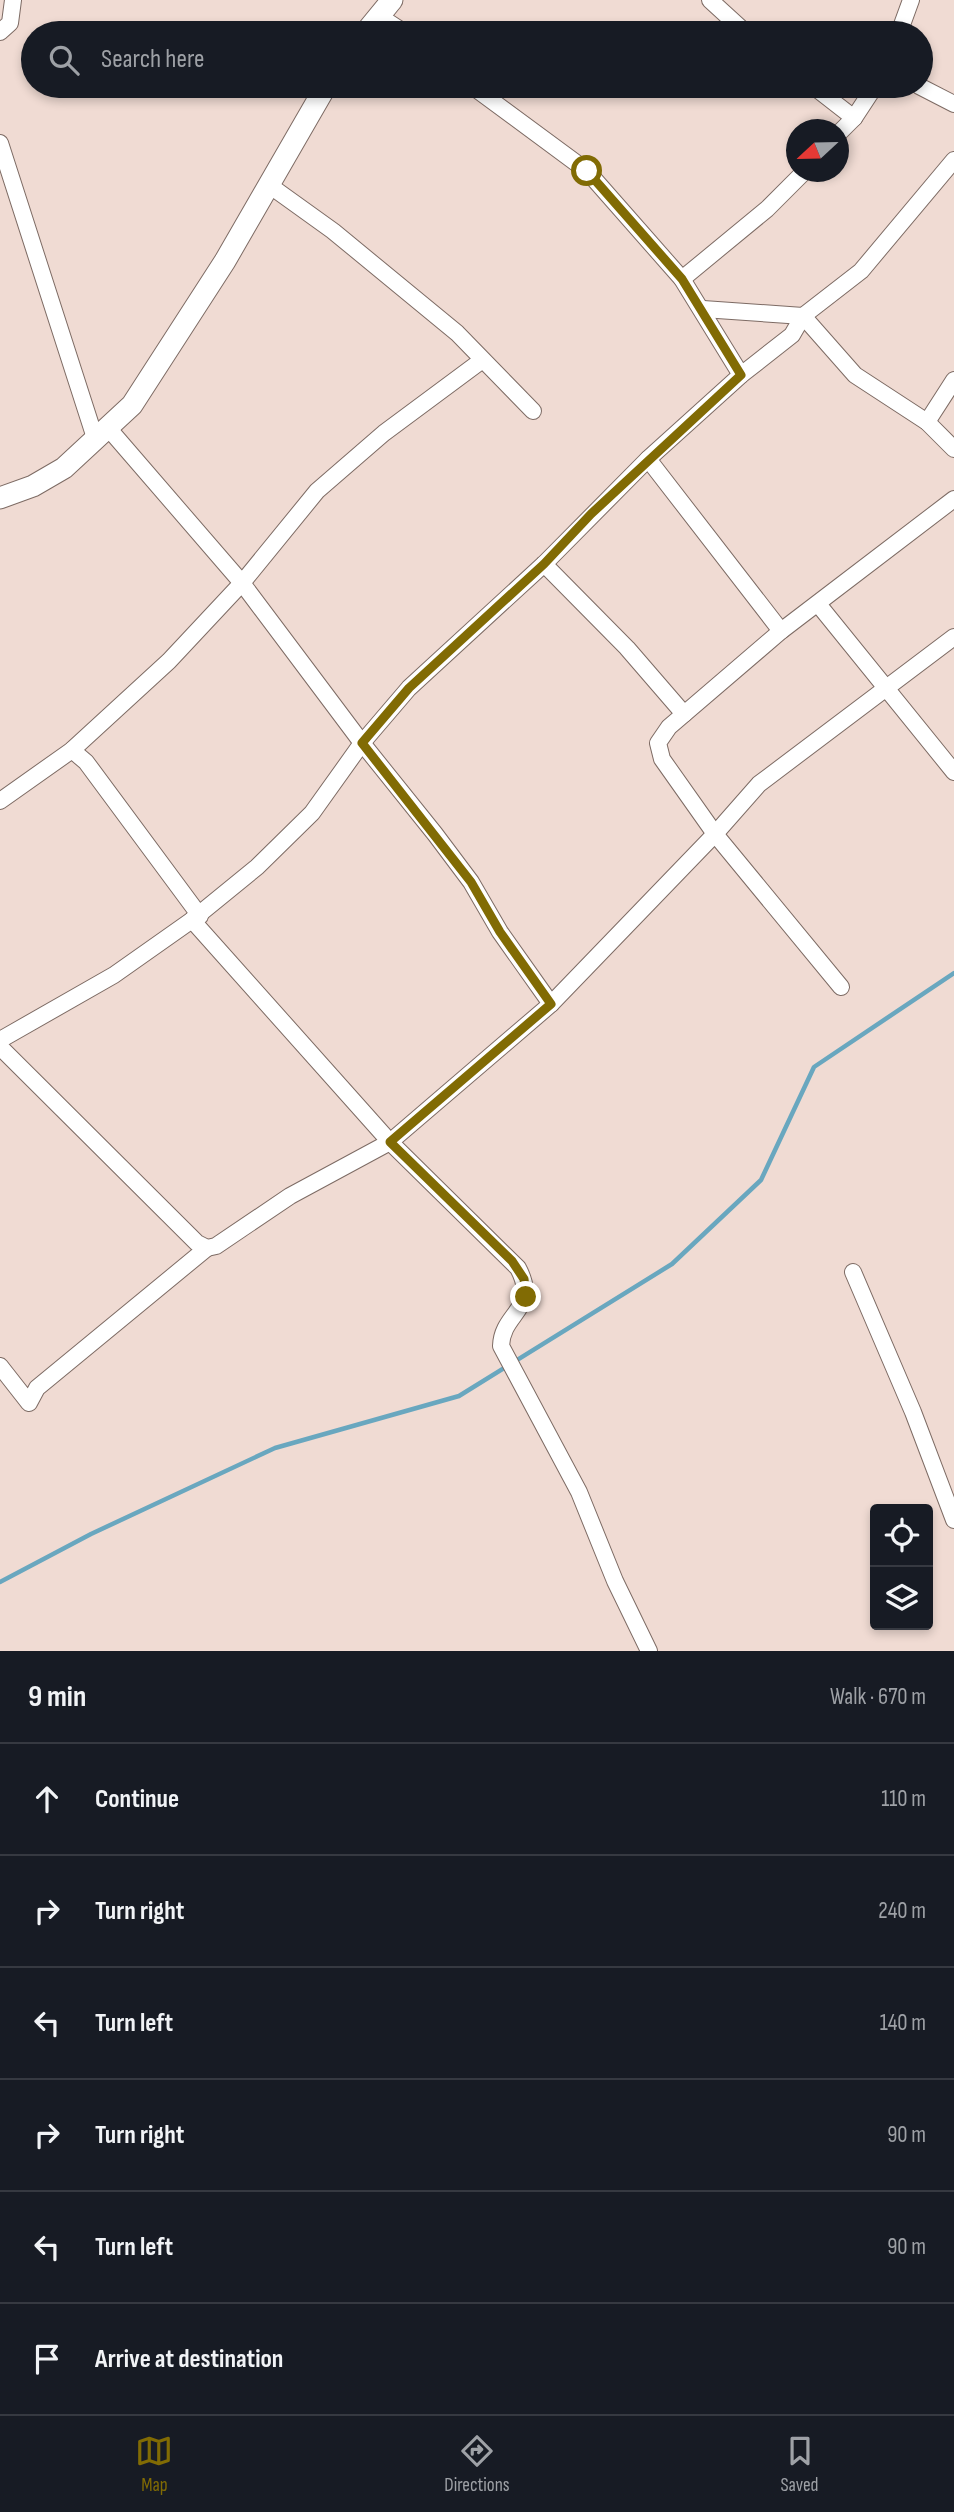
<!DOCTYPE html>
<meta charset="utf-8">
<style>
body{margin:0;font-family:"Sofia Sans Condensed",sans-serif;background:#20242c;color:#f1f3f6}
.controls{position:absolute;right:21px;bottom:21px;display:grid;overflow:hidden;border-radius:7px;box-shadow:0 4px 10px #0003}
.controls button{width:63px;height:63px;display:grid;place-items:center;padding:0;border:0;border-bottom:2px solid #363941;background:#171b24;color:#f1f3f6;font:35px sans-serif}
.compass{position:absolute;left:786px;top:119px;width:63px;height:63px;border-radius:50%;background:#171b24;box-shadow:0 4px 10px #0003;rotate:248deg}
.stop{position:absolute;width:21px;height:21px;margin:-16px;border:5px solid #816b04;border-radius:50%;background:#fff}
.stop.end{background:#816b04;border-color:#fff;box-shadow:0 2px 7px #0008}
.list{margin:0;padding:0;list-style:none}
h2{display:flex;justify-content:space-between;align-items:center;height:91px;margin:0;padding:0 28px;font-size:30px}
h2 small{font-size:23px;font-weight:400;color:#9ea1a6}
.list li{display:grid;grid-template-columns:46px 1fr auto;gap:21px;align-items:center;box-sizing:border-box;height:112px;padding:0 28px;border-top:2px solid #363941}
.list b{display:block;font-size:26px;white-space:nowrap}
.list em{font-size:23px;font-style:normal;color:#9ea1a6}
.icon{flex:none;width:38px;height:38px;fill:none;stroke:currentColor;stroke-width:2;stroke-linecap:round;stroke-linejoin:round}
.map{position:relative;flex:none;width:954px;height:1651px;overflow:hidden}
.search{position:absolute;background:#171b24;box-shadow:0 4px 10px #0003;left:21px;right:21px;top:21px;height:77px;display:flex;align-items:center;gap:18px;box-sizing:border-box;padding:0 24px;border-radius:38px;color:#9ea1a6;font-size:26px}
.sheet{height:763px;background:#171b24}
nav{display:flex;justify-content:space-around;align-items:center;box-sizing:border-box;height:98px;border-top:2px solid #363941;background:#171b24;font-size:19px;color:#9ea1a6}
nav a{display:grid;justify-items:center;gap:4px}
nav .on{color:#816b04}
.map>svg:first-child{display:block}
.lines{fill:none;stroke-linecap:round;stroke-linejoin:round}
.stream{stroke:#69a7bf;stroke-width:4.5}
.street-casing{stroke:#7d6b64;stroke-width:18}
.secondary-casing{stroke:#7d6b64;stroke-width:23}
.street{stroke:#fff;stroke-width:16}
.secondary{stroke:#fff;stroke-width:21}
.route{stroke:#816b04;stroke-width:9}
</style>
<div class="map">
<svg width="954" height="1651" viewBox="0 0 954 1651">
<rect width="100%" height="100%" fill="#f0dbd3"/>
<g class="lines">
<!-- stream -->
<polyline class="stream" points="0,1582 91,1534 275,1448 459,1396 672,1264 761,1180 814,1067 954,973"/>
<!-- street casing -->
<g class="street-casing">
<g id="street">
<polyline points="710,0 746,33"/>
<polyline points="379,16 405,33"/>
<polyline points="0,32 10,23 13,0"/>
<polyline points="899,33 911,0"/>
<polyline points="472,86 587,171 682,279 741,375"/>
<polyline points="813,86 854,118"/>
<polyline points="919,86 954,104"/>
<polyline points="838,134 854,118 875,86"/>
<polyline points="0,143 95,438"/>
<polyline points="269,185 333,231 457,333 533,411"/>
<polyline points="682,279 767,209 804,172"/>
<polyline points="703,309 803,316 855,375 927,422 954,449"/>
<polyline points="927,422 954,380"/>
<polyline points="109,429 242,583 362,743 435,834 471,882 500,932 551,1004"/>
<polyline points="648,459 781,631"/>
<polyline points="544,564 627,648 684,714"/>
<polyline points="818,604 954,772"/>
<polyline points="72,750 86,762 200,916"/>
<polyline points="0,801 72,750 169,661 242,583 317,491 384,433 481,361"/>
<polyline points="192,920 257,867 312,813 362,743 409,688 544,564 648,459 741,375 792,335 803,316 861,271 954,160"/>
<polyline points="841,987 715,834 662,759 658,743 669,727 781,631 954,499"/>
<path d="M 0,1040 L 114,975 L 192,920 L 390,1142 L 518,1268 C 540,1309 502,1312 501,1346 L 579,1492 L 615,1581 L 649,1651"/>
<polyline points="0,1047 197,1243 207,1248 216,1246 290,1196 390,1142 551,1004 715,834 759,784 954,637"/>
<polyline points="853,1272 913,1412 954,1520"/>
<polyline points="0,1366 29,1403 37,1388 207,1248"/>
</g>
</g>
<!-- secondary casing -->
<g class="secondary-casing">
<g id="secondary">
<polyline points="365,33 392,0"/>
<polyline points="0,498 33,486 64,468 132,405 225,261 326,86"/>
</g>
</g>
<!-- street -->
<use href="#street" class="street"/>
<!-- secondary -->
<use href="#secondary" class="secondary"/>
</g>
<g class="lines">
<!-- route -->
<polyline class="route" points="526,1297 524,1279 512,1261 390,1142 551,1004 500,932 471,882 362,743 409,688 544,564 591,514 741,375 682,279 587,171"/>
</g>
</svg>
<div class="controls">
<button><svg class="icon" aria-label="locate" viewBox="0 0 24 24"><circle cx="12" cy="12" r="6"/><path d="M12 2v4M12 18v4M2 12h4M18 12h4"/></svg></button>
<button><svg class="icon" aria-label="layers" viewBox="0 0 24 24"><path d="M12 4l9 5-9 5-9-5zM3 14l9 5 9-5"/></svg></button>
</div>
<svg class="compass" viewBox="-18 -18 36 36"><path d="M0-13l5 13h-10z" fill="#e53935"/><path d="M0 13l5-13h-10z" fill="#9ea1a6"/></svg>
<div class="stop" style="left:587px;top:171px"></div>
<div class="stop end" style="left:526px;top:1297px"></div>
<div class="search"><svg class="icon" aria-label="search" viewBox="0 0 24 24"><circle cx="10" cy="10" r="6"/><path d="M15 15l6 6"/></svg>Search here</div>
</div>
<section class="sheet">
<h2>9 min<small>Walk · 670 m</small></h2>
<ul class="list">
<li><svg class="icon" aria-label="ahead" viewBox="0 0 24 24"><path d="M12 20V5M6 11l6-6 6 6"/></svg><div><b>Continue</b></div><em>110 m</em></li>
<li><svg class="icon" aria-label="right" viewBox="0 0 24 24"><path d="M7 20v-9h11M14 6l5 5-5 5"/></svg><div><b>Turn right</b></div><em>240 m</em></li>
<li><svg class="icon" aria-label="left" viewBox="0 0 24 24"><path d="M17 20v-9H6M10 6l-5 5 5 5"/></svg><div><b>Turn left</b></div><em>140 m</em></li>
<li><svg class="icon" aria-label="right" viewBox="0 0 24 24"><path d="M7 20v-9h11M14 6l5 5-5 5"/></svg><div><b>Turn right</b></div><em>90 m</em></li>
<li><svg class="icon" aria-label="left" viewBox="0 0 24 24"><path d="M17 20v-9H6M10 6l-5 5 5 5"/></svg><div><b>Turn left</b></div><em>90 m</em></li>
<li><svg class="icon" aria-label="arrive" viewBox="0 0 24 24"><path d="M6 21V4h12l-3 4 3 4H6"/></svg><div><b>Arrive at destination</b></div></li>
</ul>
</section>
<nav>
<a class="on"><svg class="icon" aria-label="map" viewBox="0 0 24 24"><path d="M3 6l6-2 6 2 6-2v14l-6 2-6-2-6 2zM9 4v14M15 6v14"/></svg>Map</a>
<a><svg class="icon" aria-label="directions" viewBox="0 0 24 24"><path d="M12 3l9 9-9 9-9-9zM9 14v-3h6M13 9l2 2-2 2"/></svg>Directions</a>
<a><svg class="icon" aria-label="saved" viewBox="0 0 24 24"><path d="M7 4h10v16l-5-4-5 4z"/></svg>Saved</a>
</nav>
